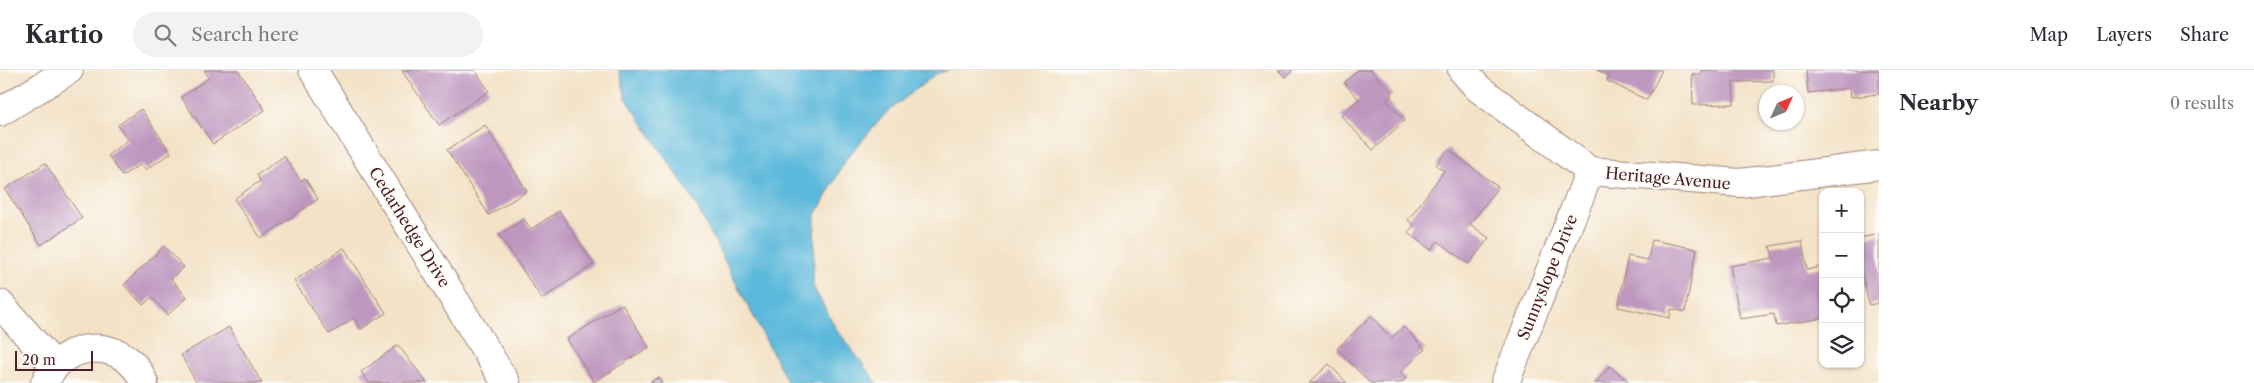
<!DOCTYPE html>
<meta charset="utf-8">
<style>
body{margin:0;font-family:"Libre Caslon Text",serif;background:#f2f2f3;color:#2b2b33}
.controls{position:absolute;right:15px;bottom:15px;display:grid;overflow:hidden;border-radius:10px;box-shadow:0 1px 4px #0004}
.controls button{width:45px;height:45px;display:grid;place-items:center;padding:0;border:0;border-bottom:1px solid #e1e1e2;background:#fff;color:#2b2b33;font:25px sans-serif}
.compass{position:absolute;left:1759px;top:15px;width:45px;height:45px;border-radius:50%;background:#fff;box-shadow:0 1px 4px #0004;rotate:46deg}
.scale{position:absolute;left:15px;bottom:12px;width:78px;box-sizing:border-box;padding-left:5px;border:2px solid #4a1f2b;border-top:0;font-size:14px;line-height:18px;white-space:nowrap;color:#4a1f2b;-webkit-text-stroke:4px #fdfcf7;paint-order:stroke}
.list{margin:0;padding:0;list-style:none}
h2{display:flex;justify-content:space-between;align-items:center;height:65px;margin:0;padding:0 20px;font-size:21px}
h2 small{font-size:16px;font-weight:400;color:#7c7c81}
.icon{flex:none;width:28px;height:28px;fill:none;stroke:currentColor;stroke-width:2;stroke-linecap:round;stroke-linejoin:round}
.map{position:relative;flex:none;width:1879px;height:313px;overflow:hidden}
header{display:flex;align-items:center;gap:30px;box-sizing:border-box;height:70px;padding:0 25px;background:#fff;border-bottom:1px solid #e1e1e2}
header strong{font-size:24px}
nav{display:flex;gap:28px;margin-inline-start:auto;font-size:18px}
.search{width:350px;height:45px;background:#f2f2f3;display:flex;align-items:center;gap:12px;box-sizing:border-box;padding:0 18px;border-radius:28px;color:#7c7c81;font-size:19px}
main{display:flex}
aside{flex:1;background:#fff}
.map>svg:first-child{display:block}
.water{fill:#5db9db;stroke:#546c83}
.building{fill:#be97bf}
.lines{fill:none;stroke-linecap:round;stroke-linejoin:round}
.minor-casing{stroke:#9e8078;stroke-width:30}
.minor{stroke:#fff;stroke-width:28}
.labels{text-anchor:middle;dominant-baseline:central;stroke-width:4.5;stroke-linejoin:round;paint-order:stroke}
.street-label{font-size:16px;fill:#4a1f2b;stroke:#fdfcf7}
</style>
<header>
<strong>Kartio</strong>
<div class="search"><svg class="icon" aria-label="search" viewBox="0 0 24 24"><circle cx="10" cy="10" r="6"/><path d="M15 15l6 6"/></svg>Search here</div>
<nav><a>Map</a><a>Layers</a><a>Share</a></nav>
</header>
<main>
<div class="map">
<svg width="1879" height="313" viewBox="0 0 1879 313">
<rect width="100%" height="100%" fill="#fdfcf7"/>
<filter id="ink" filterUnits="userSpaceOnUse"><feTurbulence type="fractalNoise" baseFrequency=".02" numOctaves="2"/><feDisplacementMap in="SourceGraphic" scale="10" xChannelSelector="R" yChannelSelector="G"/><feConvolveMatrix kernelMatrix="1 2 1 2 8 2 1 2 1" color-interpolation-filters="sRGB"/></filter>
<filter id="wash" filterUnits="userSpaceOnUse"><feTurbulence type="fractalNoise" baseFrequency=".0096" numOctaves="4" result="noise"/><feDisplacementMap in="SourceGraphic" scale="20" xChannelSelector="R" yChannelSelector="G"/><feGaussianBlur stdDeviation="1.12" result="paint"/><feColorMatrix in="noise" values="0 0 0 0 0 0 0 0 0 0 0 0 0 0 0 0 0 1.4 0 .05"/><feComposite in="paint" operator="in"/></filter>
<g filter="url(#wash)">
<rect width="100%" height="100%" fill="#f3e2c6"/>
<!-- water -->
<polygon class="water" points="619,0 949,0 936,4 886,43 846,89 815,147 813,216 835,257 877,313 788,313 690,124 626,28"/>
<g id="blocks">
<!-- building -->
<g class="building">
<polygon points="204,0 238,0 265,40 213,74 181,27 209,8"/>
<polygon points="404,0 475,0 489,21 439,55 402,1"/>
<polygon points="1278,0 1293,0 1285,7"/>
<polygon points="1358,0 1371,0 1393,24 1386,30 1405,50 1373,80 1341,46 1359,29 1344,13"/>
<polygon points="1597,0 1662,0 1647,30 1607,11 1609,6"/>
<polygon points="1701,0 1773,0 1773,11 1733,12 1734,34 1693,35 1692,4 1701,4"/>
<polygon points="1806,0 1879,0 1879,24 1851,27 1850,18 1808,23"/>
<polygon points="141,39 171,83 145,100 141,94 122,106 108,85 128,70 118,55"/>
<polygon points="485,55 527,121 489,145 447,80"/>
<polygon points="1448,79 1498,117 1470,154 1489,168 1469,194 1438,171 1431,180 1408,163 1414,155 1408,150 1444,101 1436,95"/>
<polygon points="284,86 301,111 305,108 318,129 261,168 234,129 260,111 257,105"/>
<polygon points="45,93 82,148 41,175 5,119"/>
<polygon points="559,141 594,194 542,229 499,165 524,149 531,159"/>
<polygon points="1879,164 1879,233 1869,235 1860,195 1860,168"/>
<polygon points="1652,170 1697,179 1685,242 1671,239 1670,248 1618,237 1628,186 1648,190"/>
<polygon points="1802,171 1807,200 1821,197 1823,248 1776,256 1774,244 1740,249 1730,196 1773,188 1770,176"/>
<polygon points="164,176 184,197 171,209 187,227 168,245 152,227 143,235 124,215"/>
<polygon points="344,178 386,243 361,259 354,248 329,264 294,211"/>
<polygon points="622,234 649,277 594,312 567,269"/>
<polygon points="1371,246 1391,268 1404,257 1425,279 1400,303 1406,308 1401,313 1370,313 1337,279"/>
<polygon points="229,257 262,313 195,313 196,312 181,285"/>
<polygon points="398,275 427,313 369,313 361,302"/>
<polygon points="1329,294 1347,313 1309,313"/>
<polygon points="1610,296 1630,313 1595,313"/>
<polygon points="659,307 662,313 649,313"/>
</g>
</g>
</g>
<g filter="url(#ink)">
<use href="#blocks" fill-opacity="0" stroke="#9e8078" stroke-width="1"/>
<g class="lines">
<!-- minor casing -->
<g class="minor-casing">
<g id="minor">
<polyline points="313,0 506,313"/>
<polyline points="1462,0 1478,18 1590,101 1740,113 1879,95"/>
<polyline points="0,42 69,0"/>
<polyline points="0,234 55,296"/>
<path d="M 45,313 C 62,267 128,267 144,313"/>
<polyline points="1505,313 1590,101"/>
</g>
</g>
<!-- minor -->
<use href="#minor" class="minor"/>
</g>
</g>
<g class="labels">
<!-- street labels -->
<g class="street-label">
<text transform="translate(1668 108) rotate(5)">Heritage Avenue</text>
<text transform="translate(410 157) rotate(58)">Cedarhedge Drive</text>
<text transform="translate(1547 207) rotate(-68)">Sunnyslope Drive</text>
</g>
</g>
</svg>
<div class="controls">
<button>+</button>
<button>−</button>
<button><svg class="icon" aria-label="locate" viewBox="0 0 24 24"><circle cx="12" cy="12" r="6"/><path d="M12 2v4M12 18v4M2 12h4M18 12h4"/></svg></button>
<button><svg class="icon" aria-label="layers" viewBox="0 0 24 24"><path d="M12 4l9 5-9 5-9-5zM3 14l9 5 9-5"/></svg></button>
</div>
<svg class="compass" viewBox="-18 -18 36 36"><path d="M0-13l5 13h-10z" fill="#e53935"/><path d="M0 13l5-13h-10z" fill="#7c7c81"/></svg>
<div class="scale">20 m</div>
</div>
<aside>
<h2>Nearby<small>0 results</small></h2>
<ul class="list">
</ul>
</aside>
</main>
